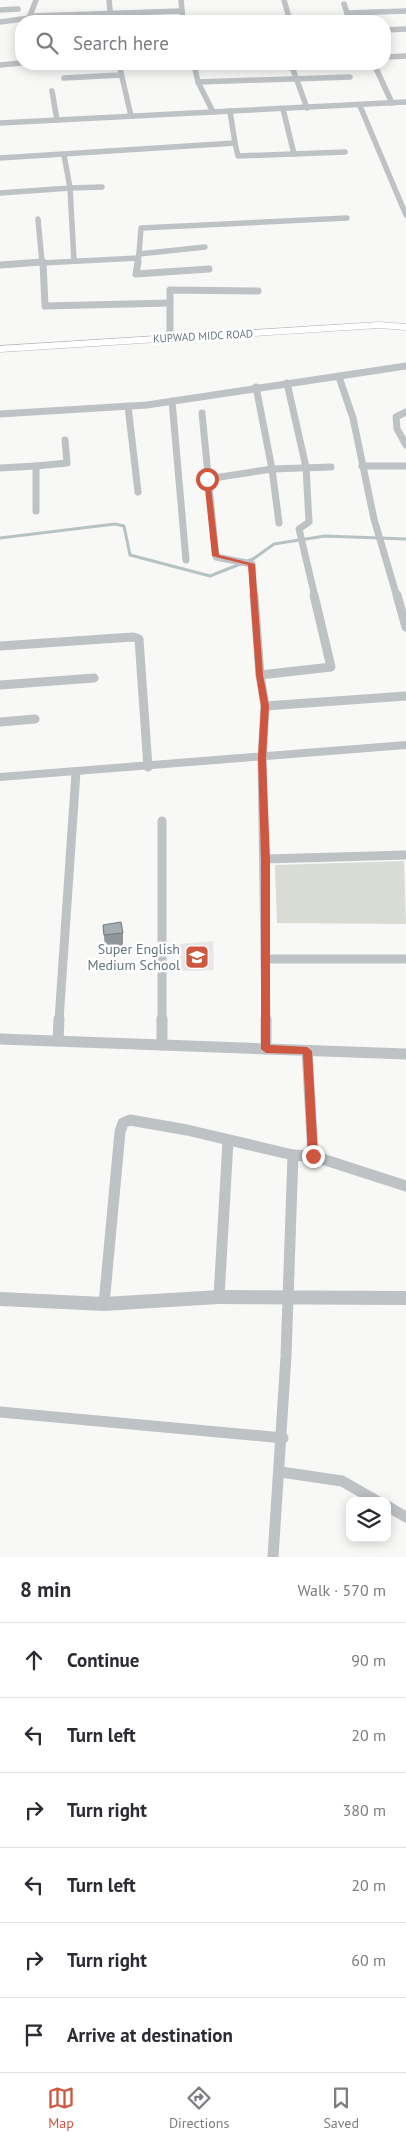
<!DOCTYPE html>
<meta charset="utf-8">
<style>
body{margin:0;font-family:"PT Sans",sans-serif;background:#f7f7f7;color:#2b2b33}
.controls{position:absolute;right:15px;bottom:15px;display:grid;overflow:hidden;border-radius:10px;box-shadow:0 2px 12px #0003}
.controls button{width:45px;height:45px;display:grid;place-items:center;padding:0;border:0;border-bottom:1px solid #e1e1e2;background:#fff;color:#2b2b33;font:25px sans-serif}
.stop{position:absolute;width:15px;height:15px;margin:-11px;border:4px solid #cf573f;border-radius:50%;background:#fff}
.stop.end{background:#cf573f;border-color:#fff;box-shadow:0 1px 5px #0008}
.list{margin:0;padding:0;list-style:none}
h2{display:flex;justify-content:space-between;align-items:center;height:65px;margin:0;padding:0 20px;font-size:21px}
h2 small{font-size:16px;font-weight:400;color:#7c7c81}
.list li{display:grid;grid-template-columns:32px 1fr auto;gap:15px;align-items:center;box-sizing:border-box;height:75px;padding:0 20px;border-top:1px solid #e1e1e2}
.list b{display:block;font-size:19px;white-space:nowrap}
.list em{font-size:16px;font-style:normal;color:#7c7c81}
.icon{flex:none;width:28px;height:28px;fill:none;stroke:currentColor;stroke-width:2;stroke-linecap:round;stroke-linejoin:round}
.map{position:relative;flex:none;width:406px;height:1557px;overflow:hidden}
.search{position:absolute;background:#fff;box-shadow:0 2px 12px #0003;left:15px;right:15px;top:15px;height:55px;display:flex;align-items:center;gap:12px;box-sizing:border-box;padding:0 18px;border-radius:20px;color:#7c7c81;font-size:19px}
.sheet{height:515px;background:#fff}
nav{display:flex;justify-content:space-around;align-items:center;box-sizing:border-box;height:70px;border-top:1px solid #e1e1e2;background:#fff;font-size:14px;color:#7c7c81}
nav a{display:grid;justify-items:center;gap:2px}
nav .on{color:#cf573f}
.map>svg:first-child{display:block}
.built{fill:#e6e7e6}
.green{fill:#d8dcd5}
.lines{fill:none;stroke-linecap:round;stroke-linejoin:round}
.stream{stroke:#b7c2c5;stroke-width:3}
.primary-casing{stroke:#b2b7b9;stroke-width:1}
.minor-far3{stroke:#bec2c5;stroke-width:5.5}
.minor-far2{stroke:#bec2c5;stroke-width:7}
.minor-far1{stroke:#bec2c5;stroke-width:9}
.minor{stroke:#bec2c5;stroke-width:11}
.tertiary{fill:#bec2c5;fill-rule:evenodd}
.primary{fill:#fff;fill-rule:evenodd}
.wall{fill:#8f9599}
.building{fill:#a6adb2;stroke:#74797d}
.route{fill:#cf573f}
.labels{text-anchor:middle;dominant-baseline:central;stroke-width:5;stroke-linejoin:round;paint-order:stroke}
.far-street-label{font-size:11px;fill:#66757d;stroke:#fff}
.poi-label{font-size:14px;fill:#66757d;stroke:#fff;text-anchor:end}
</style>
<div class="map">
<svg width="406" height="1557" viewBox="0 0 406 1557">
<rect width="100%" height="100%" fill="#f8f8f6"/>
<!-- built -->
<polygon class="built" points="213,941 214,970 181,971 180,944"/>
<!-- green -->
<polygon class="green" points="404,861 406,924 277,923 275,865"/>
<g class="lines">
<!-- stream -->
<polyline class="stream" points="0,538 115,524 124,526 130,555 210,576 253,559 274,544 325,536 406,539"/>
<!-- primary casing -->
<g class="primary-casing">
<polygon id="primary" points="379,322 406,324 406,330 379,328 0,352 0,346"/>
</g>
<!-- minor-far3 -->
<g class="minor-far3">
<polyline points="109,0 111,21"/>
<polyline points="181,0 183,21"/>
<polyline points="284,0 290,21"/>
<polyline points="344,4 350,21"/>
<polyline points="0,10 18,9"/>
<polyline points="347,13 406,11"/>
<polyline points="32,16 182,11"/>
<polyline points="0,22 29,18 36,0"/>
<polyline points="385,30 406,29"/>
<polyline points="385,57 406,56"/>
<polyline points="119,64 131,116"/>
<polyline points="194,64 198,82 213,112"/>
<polyline points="291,64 307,108"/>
<polyline points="374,64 392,103"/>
<polyline points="0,65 21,63"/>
<polyline points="64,78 121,75"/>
<polyline points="198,82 350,77"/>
<polyline points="52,91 57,120"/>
<polyline points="360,106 406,215"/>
<polyline points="283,109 294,154"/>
<polyline points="230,111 235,143"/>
<polyline points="0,123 406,102"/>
<polyline points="0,158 235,143 238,156 345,152"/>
<polyline points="0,193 70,188 64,155"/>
<polyline points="139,254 141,228 347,218"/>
<polyline points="74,261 70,188 102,187"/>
<polyline points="25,263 42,262 38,219"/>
<polyline points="42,263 138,258"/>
<polyline points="138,263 139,254 205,247"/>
</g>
<!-- minor-far2 -->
<g class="minor-far2">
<polyline points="43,262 45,306 170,303"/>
<polyline points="138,262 136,274 209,269"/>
<polyline points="0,265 42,262"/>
<polyline points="170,338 170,290 258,291"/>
<polyline points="339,377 353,418 374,519 397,597"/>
<polyline points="287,383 306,467 309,522 299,529 315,597"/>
<polyline points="256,387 272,469 279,523"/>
<polyline points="172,401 186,560"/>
<polyline points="128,406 138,492"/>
<polyline points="406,412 396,417 397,429 406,445"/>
<polyline points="202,413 216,557 252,564 254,597"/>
<polyline points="0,414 147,405 406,366"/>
<polyline points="36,466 67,463 65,440"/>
<polyline points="362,466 406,466"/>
<polyline points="0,468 36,466 36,511"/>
<polyline points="207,479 272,469 331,467"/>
</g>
<!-- minor-far1 -->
<g class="minor-far1">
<polyline points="254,595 260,675"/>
<polyline points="397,595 406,627"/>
<polyline points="0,646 133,637 139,639 148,767"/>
<polyline points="0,685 94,678"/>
<polyline points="265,706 260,675 331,667 314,595"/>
<polyline points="0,722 35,719"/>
<polyline points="162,821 162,1020"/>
<polyline points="265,859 406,855"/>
<polyline points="265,959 406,959"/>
<polyline points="59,1020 76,772"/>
<polyline points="266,1020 262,758 265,706 406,696"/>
</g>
<!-- minor -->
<g class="minor">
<polyline points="162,1019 162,1045"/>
<polyline points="266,1019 266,1049"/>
<polyline points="0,1039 406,1054"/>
<polyline points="58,1041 59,1019"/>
<polyline points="313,1156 406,1186"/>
<polyline points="219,1297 228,1141"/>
<polyline points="104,1304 120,1132 123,1123 130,1120 187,1130 293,1155"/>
<polyline points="0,1412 283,1438"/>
<polyline points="281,1472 342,1481 377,1501"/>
<polyline points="387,1506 406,1517"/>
<polyline points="273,1557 286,1356 293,1155 313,1156 307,1051"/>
</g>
<!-- tertiary -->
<g class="tertiary">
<polygon points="406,741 406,749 0,781 0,773"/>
<polygon points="219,1290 406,1291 406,1305 219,1304 104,1311 0,1306 0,1292 104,1297"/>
</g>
<!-- primary -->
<use href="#primary" class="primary"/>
</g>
<!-- wall -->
<polygon class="wall" points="103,925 123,933 123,946 105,948"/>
<!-- building -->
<polygon class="building" points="121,922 123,933 104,935 103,925"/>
<!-- route -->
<polygon class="route" points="207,477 210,479 219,555 255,564 263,675 269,706 266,758 270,859 270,1045 307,1047 312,1051 318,1156 313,1160 308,1156 303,1054 266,1053 261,1049 261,859 258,758 261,706 256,675 248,565 212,556 204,479"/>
<!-- icons -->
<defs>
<g id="school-square" transform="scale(1.25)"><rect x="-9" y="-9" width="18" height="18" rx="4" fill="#cf573f" stroke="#fff"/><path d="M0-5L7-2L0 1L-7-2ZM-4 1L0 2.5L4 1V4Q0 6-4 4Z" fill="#fff"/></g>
</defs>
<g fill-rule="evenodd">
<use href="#school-square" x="197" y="957"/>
</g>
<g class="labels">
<!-- far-street labels -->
<g class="far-street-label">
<text transform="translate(203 336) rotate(-3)">KUPWAD MIDC ROAD</text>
</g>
<!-- poi labels -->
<g class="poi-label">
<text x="180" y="949">Super English<tspan x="180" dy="16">Medium School</tspan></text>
</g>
</g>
</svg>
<div class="controls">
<button><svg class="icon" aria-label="layers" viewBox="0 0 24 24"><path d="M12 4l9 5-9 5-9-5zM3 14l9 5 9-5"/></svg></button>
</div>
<div class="stop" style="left:207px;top:479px"></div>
<div class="stop end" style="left:313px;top:1156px"></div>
<div class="search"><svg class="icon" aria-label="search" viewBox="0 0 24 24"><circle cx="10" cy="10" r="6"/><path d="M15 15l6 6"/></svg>Search here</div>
</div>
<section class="sheet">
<h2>8 min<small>Walk · 570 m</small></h2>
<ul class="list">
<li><svg class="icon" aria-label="ahead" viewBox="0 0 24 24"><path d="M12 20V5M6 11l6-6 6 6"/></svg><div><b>Continue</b></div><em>90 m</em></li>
<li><svg class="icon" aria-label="left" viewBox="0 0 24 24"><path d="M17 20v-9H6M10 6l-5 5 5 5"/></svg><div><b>Turn left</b></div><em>20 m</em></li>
<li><svg class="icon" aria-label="right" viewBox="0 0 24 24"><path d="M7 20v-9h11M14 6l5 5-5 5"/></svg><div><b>Turn right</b></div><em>380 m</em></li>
<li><svg class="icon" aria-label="left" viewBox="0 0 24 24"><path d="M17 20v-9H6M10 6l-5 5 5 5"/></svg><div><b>Turn left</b></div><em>20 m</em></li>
<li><svg class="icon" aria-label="right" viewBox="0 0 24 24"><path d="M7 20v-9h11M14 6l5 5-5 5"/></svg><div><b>Turn right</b></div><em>60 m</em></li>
<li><svg class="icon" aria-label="arrive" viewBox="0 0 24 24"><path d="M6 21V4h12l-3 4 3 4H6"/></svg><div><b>Arrive at destination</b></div></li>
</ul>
</section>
<nav>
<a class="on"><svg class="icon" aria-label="map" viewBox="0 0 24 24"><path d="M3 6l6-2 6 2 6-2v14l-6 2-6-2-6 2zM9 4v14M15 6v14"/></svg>Map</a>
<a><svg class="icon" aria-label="directions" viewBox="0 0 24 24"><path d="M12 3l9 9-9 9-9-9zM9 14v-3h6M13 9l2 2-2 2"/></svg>Directions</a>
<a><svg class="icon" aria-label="saved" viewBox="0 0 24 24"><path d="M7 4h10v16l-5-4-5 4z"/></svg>Saved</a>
</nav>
